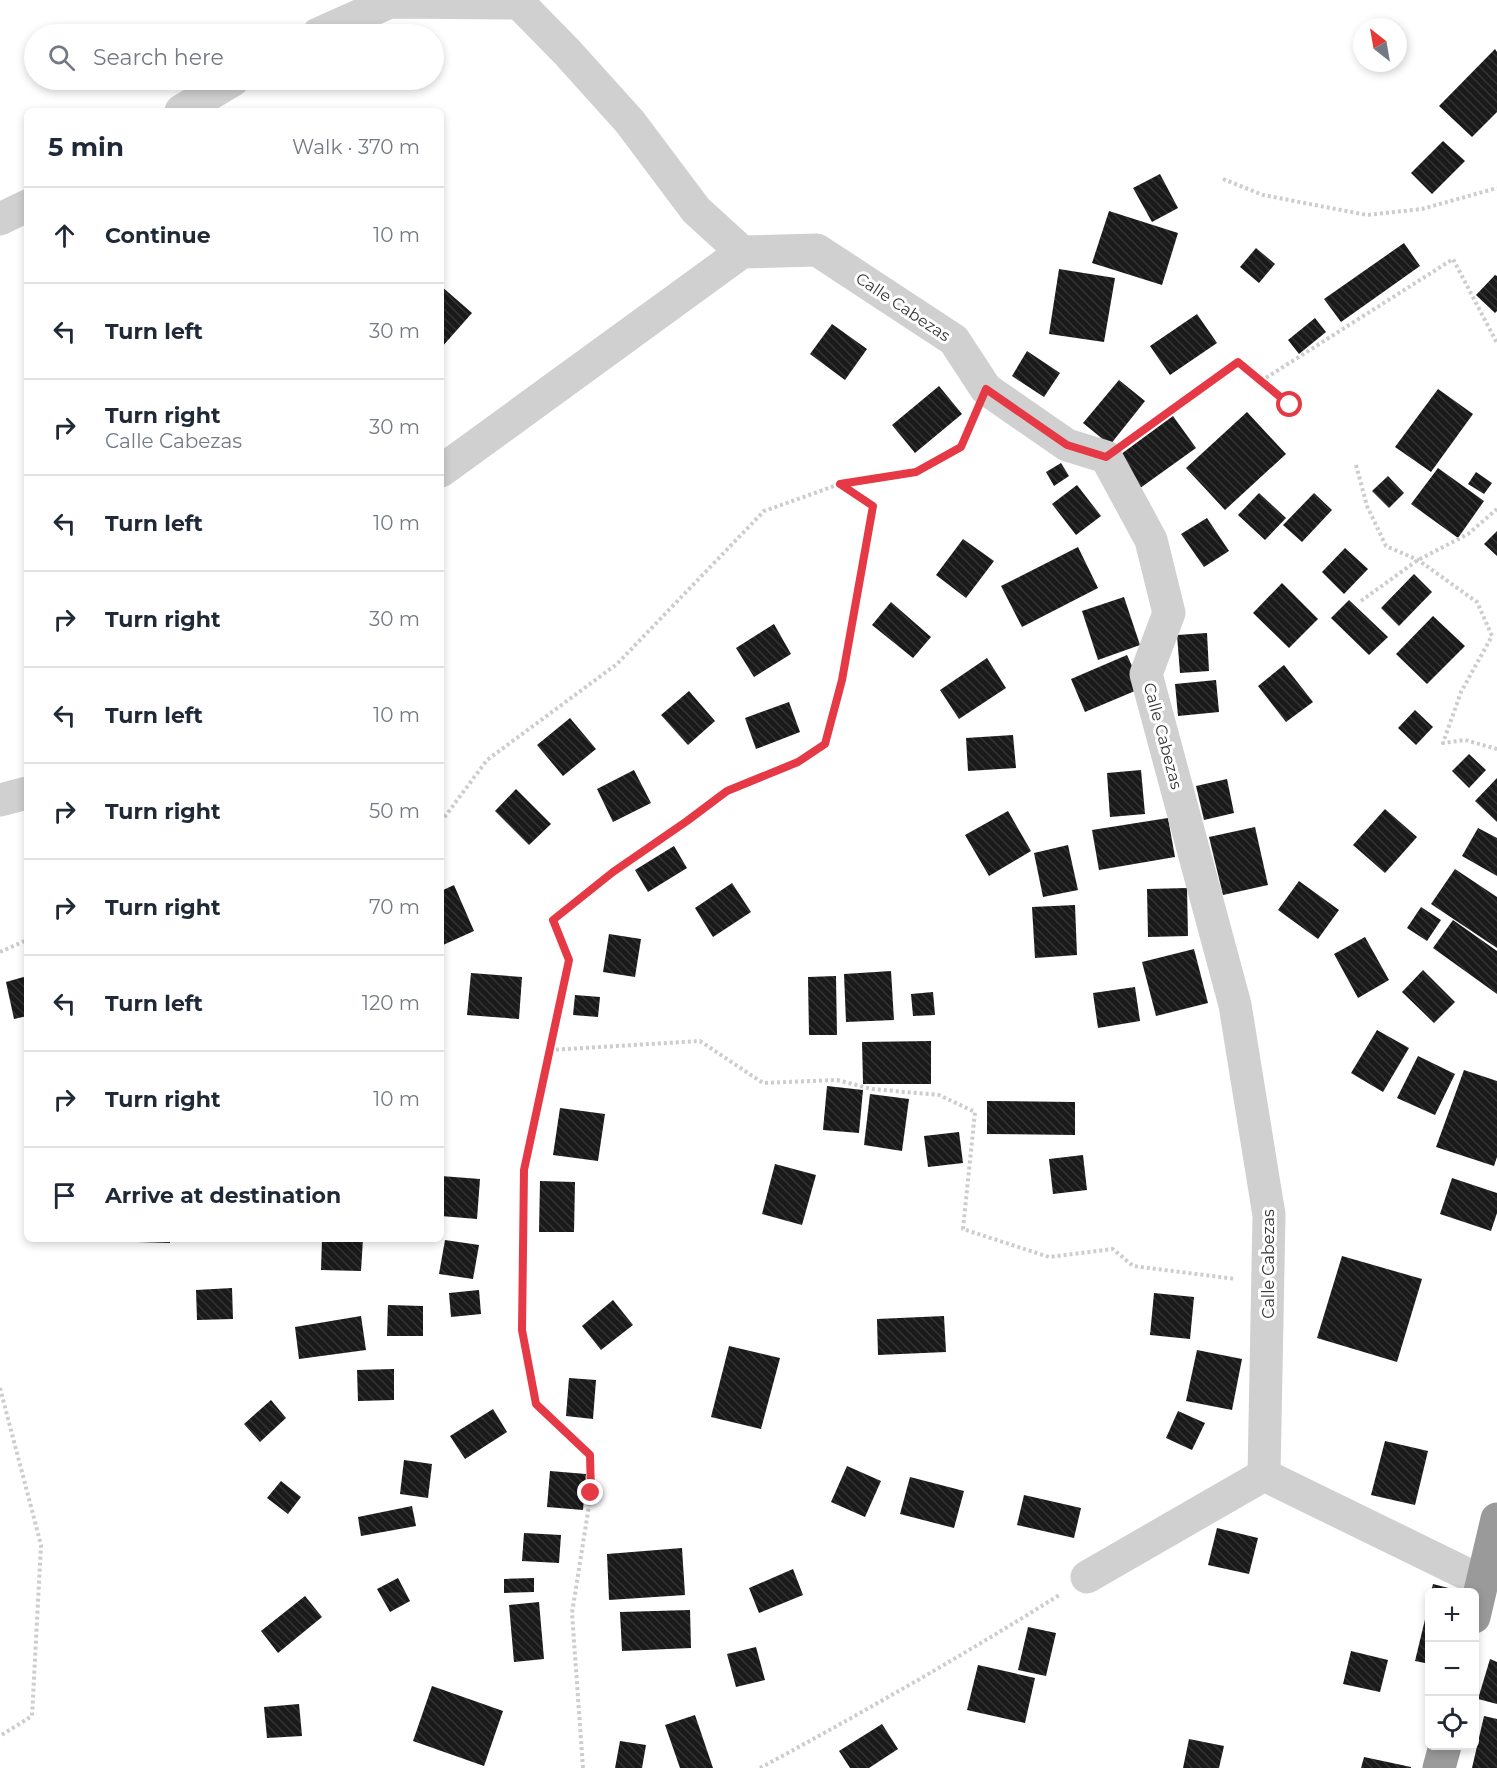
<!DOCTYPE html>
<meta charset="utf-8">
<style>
body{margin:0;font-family:Montserrat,sans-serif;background:#f2f2f3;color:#1f2937}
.controls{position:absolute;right:18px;bottom:18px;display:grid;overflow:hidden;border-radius:9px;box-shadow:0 3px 9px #0003}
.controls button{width:54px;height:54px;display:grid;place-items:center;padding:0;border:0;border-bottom:2px solid #e0e1e3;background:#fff;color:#1f2937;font:30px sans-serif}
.compass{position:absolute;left:1353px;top:18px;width:54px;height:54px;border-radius:50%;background:#fff;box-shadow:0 3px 9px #0003;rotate:329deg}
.stop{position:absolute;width:18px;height:18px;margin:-14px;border:4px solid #e63946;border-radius:50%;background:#fff}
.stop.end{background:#e63946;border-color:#fff;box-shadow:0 2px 6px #0008}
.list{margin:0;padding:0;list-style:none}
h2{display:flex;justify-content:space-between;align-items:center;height:78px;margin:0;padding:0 24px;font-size:26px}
h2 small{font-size:20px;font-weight:400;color:#747a83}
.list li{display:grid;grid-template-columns:39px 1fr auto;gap:18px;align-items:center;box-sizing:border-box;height:96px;padding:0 24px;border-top:2px solid #e0e1e3}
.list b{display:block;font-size:22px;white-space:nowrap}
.list p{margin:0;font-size:20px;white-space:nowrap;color:#747a83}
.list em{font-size:20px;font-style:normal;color:#747a83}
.icon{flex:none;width:33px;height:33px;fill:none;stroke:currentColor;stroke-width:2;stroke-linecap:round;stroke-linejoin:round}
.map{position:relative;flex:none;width:1497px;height:1768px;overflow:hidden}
.search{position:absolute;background:#fff;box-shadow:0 3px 9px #0003;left:24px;top:24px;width:420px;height:66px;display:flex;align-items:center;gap:15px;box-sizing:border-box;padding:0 21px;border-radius:33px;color:#747a83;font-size:22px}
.panel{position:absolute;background:#fff;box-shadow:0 3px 9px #0003;left:24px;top:108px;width:420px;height:1134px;border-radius:9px}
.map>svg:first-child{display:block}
.building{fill:url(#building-back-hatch)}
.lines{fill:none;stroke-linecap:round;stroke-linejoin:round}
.path{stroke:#cdcdcd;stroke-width:4;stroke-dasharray:3 3;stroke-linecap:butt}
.minor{stroke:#d0d0d0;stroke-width:33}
.highway{stroke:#9a9a9a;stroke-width:33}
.route{stroke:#e63946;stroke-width:8}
.labels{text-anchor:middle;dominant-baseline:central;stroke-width:6;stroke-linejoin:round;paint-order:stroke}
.street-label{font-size:16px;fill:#333;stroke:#fff}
</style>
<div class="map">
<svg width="1497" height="1768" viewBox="0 0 1497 1768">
<defs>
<pattern id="building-back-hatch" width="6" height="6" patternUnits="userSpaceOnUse" patternTransform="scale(1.5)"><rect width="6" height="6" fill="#1a1a1a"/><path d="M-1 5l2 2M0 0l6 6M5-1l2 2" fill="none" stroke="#333"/></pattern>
</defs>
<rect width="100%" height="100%" fill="#fff"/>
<!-- building -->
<g class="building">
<polygon points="1495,49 1497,52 1497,112 1472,137 1439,106"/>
<polygon points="1443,141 1465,161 1432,194 1411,173"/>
<polygon points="1160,174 1178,208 1152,222 1133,188"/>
<polygon points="1109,211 1178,233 1162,285 1092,263"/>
<polygon points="1404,243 1420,266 1341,322 1324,299"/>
<polygon points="1256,248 1275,264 1259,283 1240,267"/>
<polygon points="1059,269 1115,278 1104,342 1049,334"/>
<polygon points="1495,275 1497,276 1497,311 1495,313 1476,295"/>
<polygon points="441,286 472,313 441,348"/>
<polygon points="1197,314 1217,343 1170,375 1150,346"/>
<polygon points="1315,318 1326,332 1299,354 1288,340"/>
<polygon points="832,324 867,349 845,380 810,354"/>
<polygon points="1027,351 1060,373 1044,397 1012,376"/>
<polygon points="1119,380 1145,401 1110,445 1083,423"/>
<polygon points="939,386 962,414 915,453 892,425"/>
<polygon points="1438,389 1473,414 1431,472 1395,447"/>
<polygon points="1247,412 1286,454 1225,510 1186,468"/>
<polygon points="1173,416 1196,448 1136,491 1113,460"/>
<polygon points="1061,463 1069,476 1054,486 1046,472"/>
<polygon points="1438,468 1484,501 1458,538 1411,504"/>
<polygon points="1476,472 1492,483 1484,494 1468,484"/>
<polygon points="1388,476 1404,493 1389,508 1372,491"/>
<polygon points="1077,485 1101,516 1076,535 1052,504"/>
<polygon points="1259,493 1286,518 1265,540 1238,515"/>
<polygon points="1314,493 1332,510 1302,542 1283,525"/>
<polygon points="1207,518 1229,551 1204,567 1181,534"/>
<polygon points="1497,531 1497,556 1484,544"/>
<polygon points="963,539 994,561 966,598 936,575"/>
<polygon points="1078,547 1098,588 1022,627 1001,586"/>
<polygon points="1345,548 1368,569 1344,594 1322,572"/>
<polygon points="1414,574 1432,592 1399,626 1381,608"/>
<polygon points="1282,583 1318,619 1289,648 1253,613"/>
<polygon points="1124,597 1140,645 1098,660 1082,611"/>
<polygon points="1349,600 1388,637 1369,655 1331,618"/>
<polygon points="891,602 931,637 913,658 872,625"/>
<polygon points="1433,616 1465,646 1427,684 1396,654"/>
<polygon points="774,624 791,654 754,677 736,648"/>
<polygon points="1207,633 1209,671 1180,673 1177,635"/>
<polygon points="1127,655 1142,688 1085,712 1071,679"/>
<polygon points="987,658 1006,688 959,719 940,690"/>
<polygon points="1284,665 1313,702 1286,722 1258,686"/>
<polygon points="1216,680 1219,712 1178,716 1175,684"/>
<polygon points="689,691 715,721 688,745 661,715"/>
<polygon points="789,702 800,732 756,749 745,718"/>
<polygon points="1415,710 1433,727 1416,745 1398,728"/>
<polygon points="570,718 596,749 563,776 537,745"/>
<polygon points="1013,735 1016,768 968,771 966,738"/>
<polygon points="1469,754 1486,770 1469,788 1452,771"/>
<polygon points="634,770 651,803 613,822 597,789"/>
<polygon points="1141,770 1145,814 1110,817 1107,773"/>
<polygon points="1497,778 1497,822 1475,801"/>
<polygon points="1227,779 1234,813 1204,820 1196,786"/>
<polygon points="516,789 551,824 529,845 495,811"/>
<polygon points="1385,809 1417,837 1385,873 1353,845"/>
<polygon points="1008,811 1031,851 989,876 965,835"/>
<polygon points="1168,818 1175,857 1099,870 1092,830"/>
<polygon points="1255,827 1268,885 1223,895 1209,837"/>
<polygon points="1478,828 1497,838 1497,876 1462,856"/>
<polygon points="1068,845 1078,890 1043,897 1034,853"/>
<polygon points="674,846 687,868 648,892 635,870"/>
<polygon points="1455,869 1497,897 1497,948 1431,904"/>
<polygon points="1299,881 1339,910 1318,939 1278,910"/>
<polygon points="732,883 751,912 713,937 695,908"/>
<polygon points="454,885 474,931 443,945 441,941 441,891"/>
<polygon points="1187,888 1188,936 1148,937 1147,889"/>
<polygon points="1075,905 1077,955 1035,958 1032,907"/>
<polygon points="1421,907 1441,920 1427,941 1407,928"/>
<polygon points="1453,920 1497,951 1497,994 1433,948"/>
<polygon points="609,934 641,939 635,977 603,972"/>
<polygon points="1365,937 1389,980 1358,998 1334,954"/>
<polygon points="1194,949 1208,1003 1156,1016 1142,962"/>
<polygon points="1423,970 1455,1002 1434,1023 1402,992"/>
<polygon points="891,971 894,1020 846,1022 844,974"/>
<polygon points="471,973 522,977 519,1019 467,1015"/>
<polygon points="27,976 27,1016 14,1019 6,982"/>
<polygon points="836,976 837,1035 809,1035 808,977"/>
<polygon points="1135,987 1140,1021 1098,1028 1093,993"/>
<polygon points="933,992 935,1015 913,1016 911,994"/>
<polygon points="575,995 600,997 598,1017 573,1015"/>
<polygon points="1377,1030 1409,1048 1383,1092 1351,1073"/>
<polygon points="931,1041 931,1084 863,1084 862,1042"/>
<polygon points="1418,1056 1455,1074 1435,1115 1397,1098"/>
<polygon points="1464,1070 1497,1081 1497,1157 1494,1166 1436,1147"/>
<polygon points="827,1086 863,1090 859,1133 823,1130"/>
<polygon points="870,1094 909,1099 902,1151 864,1145"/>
<polygon points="987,1101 1075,1102 1075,1135 987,1134"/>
<polygon points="560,1108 605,1114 598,1161 553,1155"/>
<polygon points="959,1132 963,1163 928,1167 924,1136"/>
<polygon points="1083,1155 1087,1190 1053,1194 1049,1159"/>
<polygon points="775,1164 816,1175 802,1225 762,1214"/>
<polygon points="441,1176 480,1179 477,1219 441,1216"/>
<polygon points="1452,1178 1497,1193 1497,1213 1491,1231 1440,1214"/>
<polygon points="540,1181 575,1182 574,1232 539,1232"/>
<polygon points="137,1239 170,1239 170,1243 137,1242"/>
<polygon points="322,1239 363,1239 361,1271 321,1270"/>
<polygon points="445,1240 479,1245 473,1279 439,1274"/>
<polygon points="1342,1256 1422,1279 1397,1362 1317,1338"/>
<polygon points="232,1288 233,1319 197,1320 196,1290"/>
<polygon points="479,1290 481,1314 451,1317 449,1293"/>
<polygon points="1154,1293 1194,1297 1190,1339 1150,1335"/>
<polygon points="613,1300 633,1325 601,1350 582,1326"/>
<polygon points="388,1305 423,1306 423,1336 387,1336"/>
<polygon points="361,1316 366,1350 299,1359 295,1327"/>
<polygon points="944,1316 946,1352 878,1355 877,1319"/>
<polygon points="729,1346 780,1358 761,1429 711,1417"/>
<polygon points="1197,1350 1242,1359 1232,1410 1186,1401"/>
<polygon points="394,1369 394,1400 358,1401 357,1370"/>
<polygon points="569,1378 596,1380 593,1419 566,1416"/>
<polygon points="271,1400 286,1418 260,1442 244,1424"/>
<polygon points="493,1409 507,1432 465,1459 450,1436"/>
<polygon points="1178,1411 1205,1423 1192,1450 1166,1438"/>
<polygon points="1385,1441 1428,1451 1415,1505 1371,1495"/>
<polygon points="404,1460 432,1464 428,1498 400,1494"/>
<polygon points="847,1466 881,1481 865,1517 831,1502"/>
<polygon points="550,1471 586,1474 583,1510 547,1507"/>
<polygon points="910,1477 964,1491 954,1528 900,1514"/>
<polygon points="281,1481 301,1497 288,1514 267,1498"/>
<polygon points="1024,1495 1081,1508 1074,1538 1017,1525"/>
<polygon points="412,1506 416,1526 361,1536 358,1517"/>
<polygon points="1217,1528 1258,1538 1249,1574 1208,1565"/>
<polygon points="524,1533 561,1535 559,1563 522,1561"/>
<polygon points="682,1548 685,1595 609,1600 607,1554"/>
<polygon points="793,1569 803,1595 759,1613 749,1588"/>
<polygon points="398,1578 410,1601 390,1612 377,1589"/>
<polygon points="534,1578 534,1592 504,1593 504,1579"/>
<polygon points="1433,1584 1464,1592 1431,1592"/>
<polygon points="305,1596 322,1617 278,1653 261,1631"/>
<polygon points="539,1602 544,1659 514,1662 509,1605"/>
<polygon points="1429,1603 1430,1603 1430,1664 1415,1661"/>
<polygon points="690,1610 691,1648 622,1651 620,1612"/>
<polygon points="1028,1627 1056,1633 1046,1676 1018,1670"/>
<polygon points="756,1647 765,1680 736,1687 727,1654"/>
<polygon points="1351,1651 1388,1660 1380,1692 1343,1684"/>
<polygon points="1490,1659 1497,1662 1497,1704 1478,1699"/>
<polygon points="978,1665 1035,1678 1025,1723 967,1710"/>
<polygon points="432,1686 503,1711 484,1766 413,1741"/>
<polygon points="299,1704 302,1736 267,1738 264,1707"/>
<polygon points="695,1715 713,1768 680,1768 665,1725"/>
<polygon points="1484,1716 1497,1719 1497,1768 1472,1768"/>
<polygon points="882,1724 898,1749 869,1768 850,1768 839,1751"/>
<polygon points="1189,1739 1224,1746 1219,1768 1183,1768"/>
<polygon points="620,1741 646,1745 642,1768 615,1768"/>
<polygon points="1364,1757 1411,1767 1411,1768 1361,1768"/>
</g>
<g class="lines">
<!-- path -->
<g class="path">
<polyline points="1223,179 1263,195 1367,215 1422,209 1497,188"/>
<polyline points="1261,381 1453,259 1497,343"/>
<polyline points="1131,439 1238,362 1290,405"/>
<polyline points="1356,465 1367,506 1386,546 1418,560 1477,602 1492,636 1461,692 1443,743 1465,740 1497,749"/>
<polyline points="1361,601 1418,560 1468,534 1497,509"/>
<polyline points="441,822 487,760 617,664 764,511 840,484 916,472 961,447 974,418"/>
<polyline points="0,952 27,940"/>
<polyline points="550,1050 700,1041 763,1083 837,1080 872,1089 939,1095 975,1112 963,1229 1049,1257 1113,1249 1133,1266 1236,1279"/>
<polyline points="0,1388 41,1545 32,1716 0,1736"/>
<polyline points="583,1768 572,1613 591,1493 590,1455 536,1404 522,1330 524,1170 569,960 553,919 613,872 687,821 727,791 797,762 824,744 842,680 873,506 840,484"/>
<path d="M 760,1768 C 862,1713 962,1656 1061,1594"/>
</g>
<!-- minor -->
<g class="minor">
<polyline points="516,0 567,52 630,122 696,210 742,252 817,250 954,340 986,389 1067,445 1106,457 1151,540 1169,613 1146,674 1235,1005 1269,1215 1264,1475"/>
<polyline points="318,34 390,2 519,3"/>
<polyline points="181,111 233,80"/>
<polyline points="0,219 27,206"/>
<polyline points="441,471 742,252"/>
<polyline points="0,800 27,793"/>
<polyline points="1087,1577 1264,1475 1483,1582"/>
</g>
<!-- highway -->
<g class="highway">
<polyline points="1474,1617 1497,1519"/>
<polyline points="1439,1768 1445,1746"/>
</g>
</g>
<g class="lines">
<!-- route -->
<polyline class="route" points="591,1493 590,1455 536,1404 522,1330 524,1170 569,960 553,920 613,872 687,821 727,791 798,762 825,744 842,680 873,506 840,484 916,472 961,447 986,389 1067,445 1106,457 1238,362 1290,405"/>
</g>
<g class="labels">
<!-- street labels -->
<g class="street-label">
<text transform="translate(903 307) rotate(34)">Calle Cabezas</text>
<text transform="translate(1163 736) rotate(75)">Calle Cabezas</text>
<text transform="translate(1268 1264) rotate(-90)">Calle Cabezas</text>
</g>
</g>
</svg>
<div class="controls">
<button>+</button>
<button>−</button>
<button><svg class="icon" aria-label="locate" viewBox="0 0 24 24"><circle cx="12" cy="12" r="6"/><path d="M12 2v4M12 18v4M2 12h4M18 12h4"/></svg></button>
</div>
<svg class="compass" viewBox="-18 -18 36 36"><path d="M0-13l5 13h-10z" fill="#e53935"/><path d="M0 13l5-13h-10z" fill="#747a83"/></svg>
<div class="stop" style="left:1290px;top:405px"></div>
<div class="stop end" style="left:591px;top:1493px"></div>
<div class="search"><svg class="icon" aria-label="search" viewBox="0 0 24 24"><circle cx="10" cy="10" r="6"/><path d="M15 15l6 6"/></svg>Search here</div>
<section class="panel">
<h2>5 min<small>Walk · 370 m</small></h2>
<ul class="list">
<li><svg class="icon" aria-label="ahead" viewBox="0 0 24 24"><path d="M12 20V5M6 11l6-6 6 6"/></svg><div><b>Continue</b></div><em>10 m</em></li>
<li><svg class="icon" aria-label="left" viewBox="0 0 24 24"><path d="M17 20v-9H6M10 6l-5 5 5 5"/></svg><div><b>Turn left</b></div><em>30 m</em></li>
<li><svg class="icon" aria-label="right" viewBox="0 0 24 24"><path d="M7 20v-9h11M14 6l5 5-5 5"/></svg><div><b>Turn right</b><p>Calle Cabezas</p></div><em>30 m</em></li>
<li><svg class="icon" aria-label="left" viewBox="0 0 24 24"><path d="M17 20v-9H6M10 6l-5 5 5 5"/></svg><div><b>Turn left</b></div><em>10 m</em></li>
<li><svg class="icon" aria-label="right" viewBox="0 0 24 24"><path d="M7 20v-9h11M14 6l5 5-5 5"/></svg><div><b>Turn right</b></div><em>30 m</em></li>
<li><svg class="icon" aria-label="left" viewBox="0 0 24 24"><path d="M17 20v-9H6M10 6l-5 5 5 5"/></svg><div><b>Turn left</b></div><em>10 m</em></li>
<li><svg class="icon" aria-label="right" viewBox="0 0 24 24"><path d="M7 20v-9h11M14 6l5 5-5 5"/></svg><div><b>Turn right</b></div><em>50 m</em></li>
<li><svg class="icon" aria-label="right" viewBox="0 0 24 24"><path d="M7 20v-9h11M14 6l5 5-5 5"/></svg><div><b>Turn right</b></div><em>70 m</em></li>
<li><svg class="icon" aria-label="left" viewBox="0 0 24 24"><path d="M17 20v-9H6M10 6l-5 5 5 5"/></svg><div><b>Turn left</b></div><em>120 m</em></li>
<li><svg class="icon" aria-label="right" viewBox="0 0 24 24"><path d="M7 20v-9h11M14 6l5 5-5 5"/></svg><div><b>Turn right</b></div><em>10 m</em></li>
<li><svg class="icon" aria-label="arrive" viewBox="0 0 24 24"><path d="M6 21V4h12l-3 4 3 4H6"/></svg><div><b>Arrive at destination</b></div></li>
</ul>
</section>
</div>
